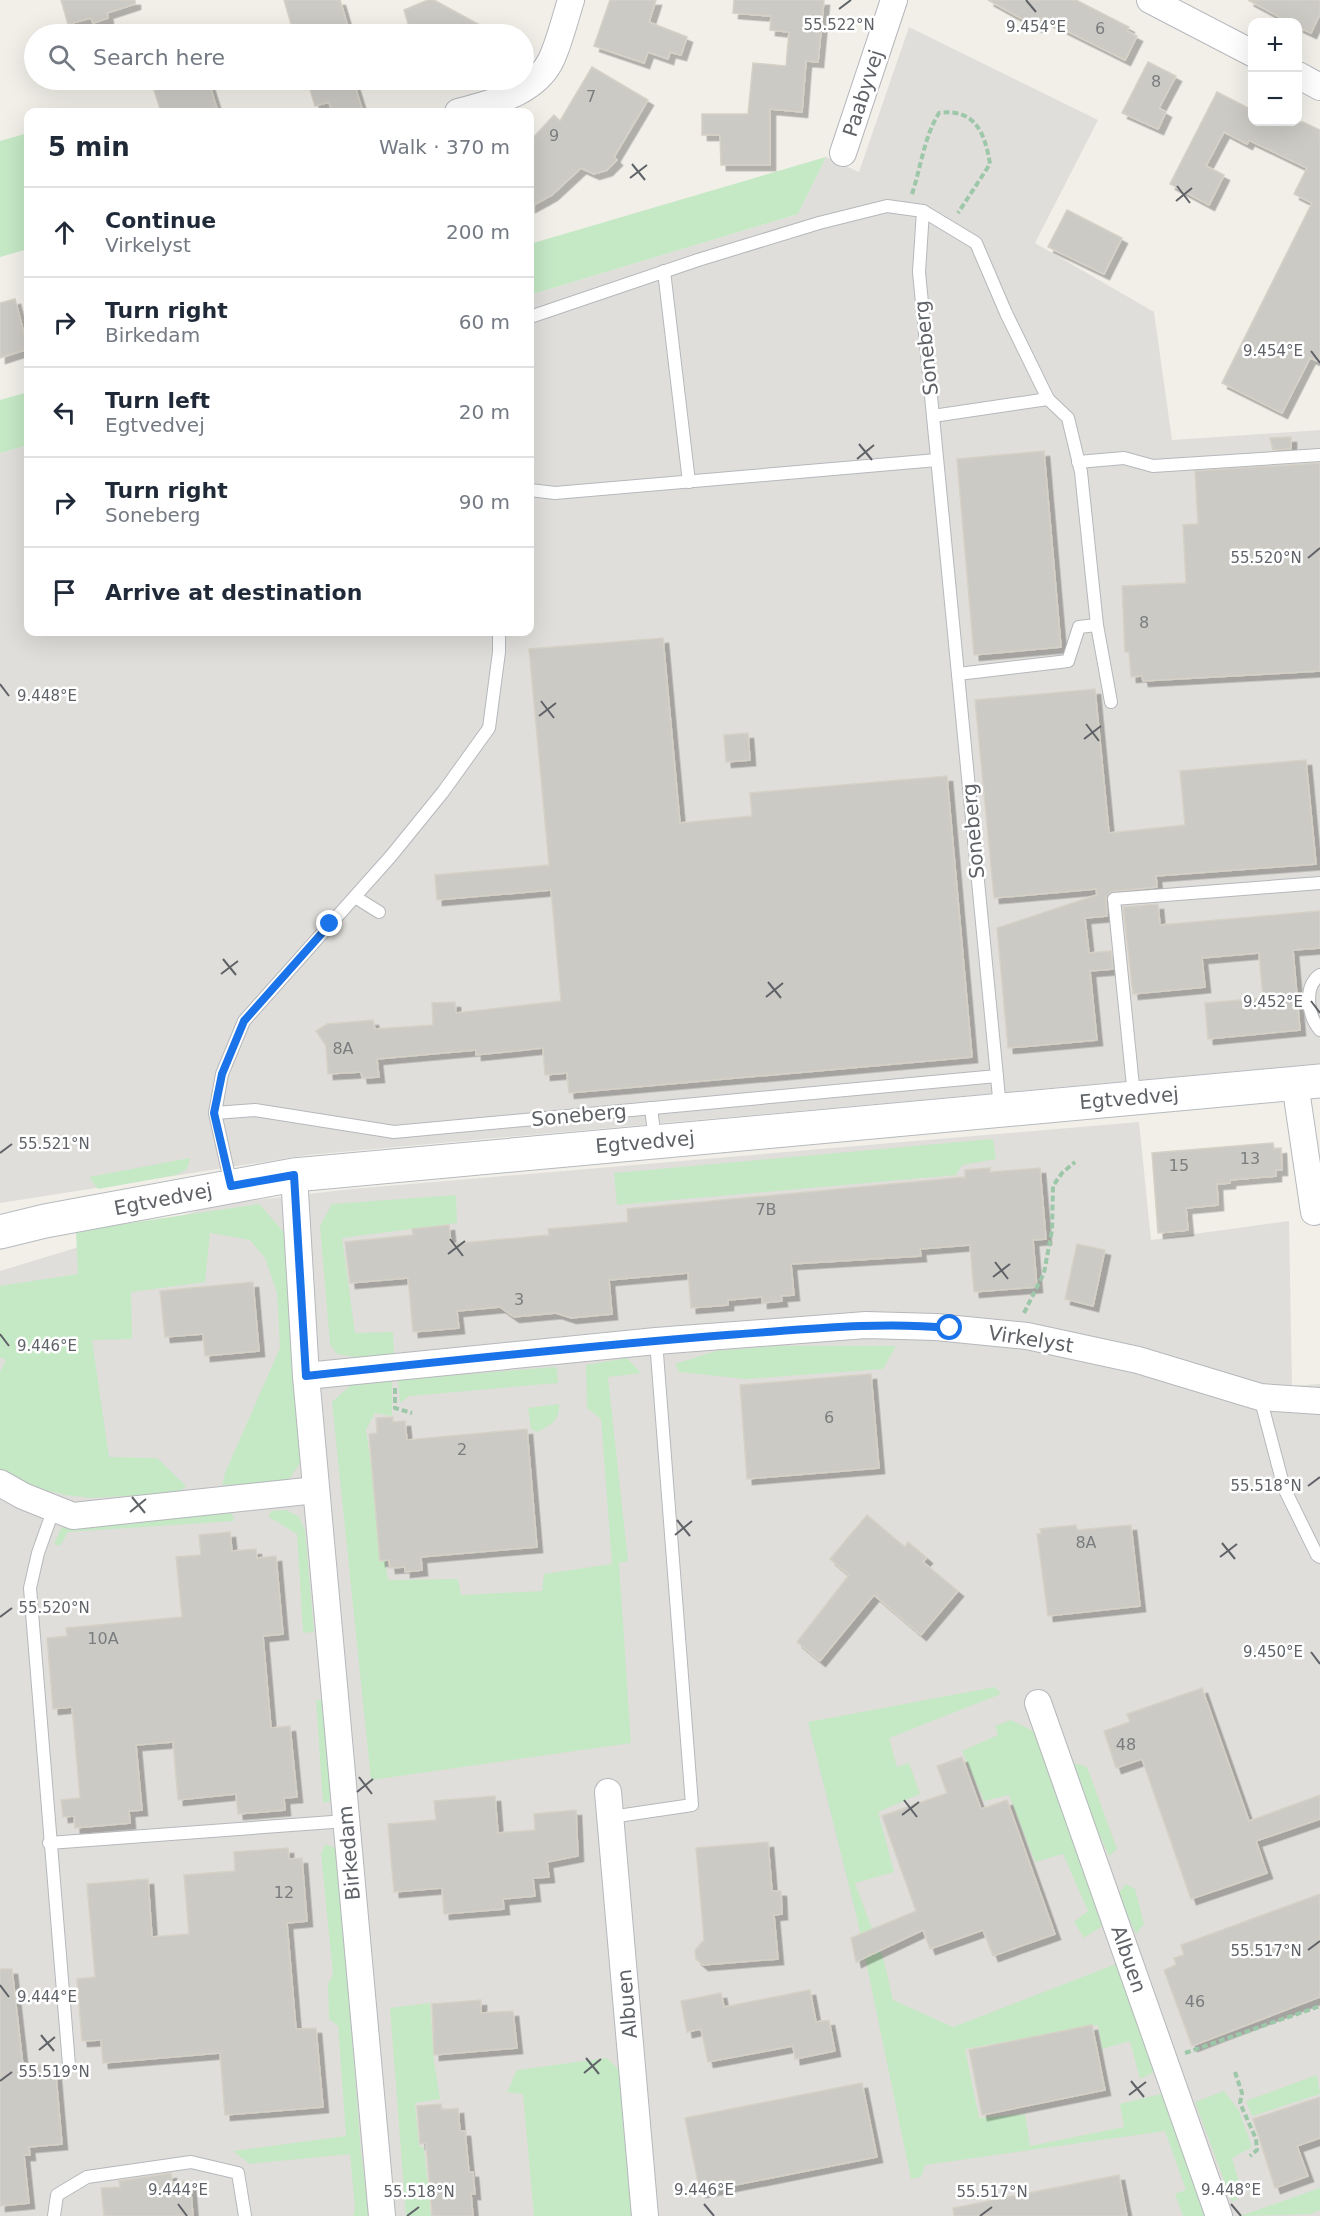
<!DOCTYPE html>
<meta charset="utf-8">
<style>
body{margin:0;font-family:"DejaVu Sans",sans-serif;background:#f2f2f3;color:#1f2937}
.controls{position:absolute;right:18px;top:18px;display:grid;overflow:hidden;border-radius:12px;box-shadow:0 6px 24px #0002}
.controls button{width:54px;height:54px;display:grid;place-items:center;padding:0;border:0;border-bottom:2px solid #e0e1e3;background:#fff;color:#1f2937;font:30px sans-serif}
.stop{position:absolute;width:18px;height:18px;margin:-14px;border:4px solid #1a73e8;border-radius:50%;background:#fff}
.stop.end{background:#1a73e8;border-color:#fff;box-shadow:0 2px 6px #0008}
.list{margin:0;padding:0;list-style:none}
h2{display:flex;justify-content:space-between;align-items:center;height:78px;margin:0;padding:0 24px;font-size:26px}
h2 small{font-size:20px;font-weight:400;color:#747a83}
.list li{display:grid;grid-template-columns:39px 1fr auto;gap:18px;align-items:center;box-sizing:border-box;height:90px;padding:0 24px;border-top:2px solid #e0e1e3}
.list b{display:block;font-size:22px;white-space:nowrap}
.list p{margin:0;font-size:20px;white-space:nowrap;color:#747a83}
.list em{font-size:20px;font-style:normal;color:#747a83}
.icon{flex:none;width:33px;height:33px;fill:none;stroke:currentColor;stroke-width:2;stroke-linecap:round;stroke-linejoin:round}
.map{position:relative;flex:none;width:1320px;height:2216px;overflow:hidden}
.search{position:absolute;background:#fff;box-shadow:0 6px 24px #0002;left:24px;top:24px;width:510px;height:66px;display:flex;align-items:center;gap:15px;box-sizing:border-box;padding:0 21px;border-radius:33px;color:#747a83;font-size:22px}
.panel{position:absolute;background:#fff;box-shadow:0 6px 24px #0002;left:24px;top:108px;width:510px;height:528px;border-radius:12px}
.map>svg:first-child{display:block}
.industrial{fill:#e0deda}
.green{fill:#c5e8c5}
.building{fill:#cccac5;stroke:#d6d1c6;stroke-width:1.5;filter:url(#shadow)}
.lines{fill:none;stroke-linecap:round;stroke-linejoin:round}
.lane-casing{stroke:#b5b8bc;stroke-width:14}
.street-casing{stroke:#b5b8bc;stroke-width:28}
.secondary-casing{stroke:#b6babf;stroke-width:35}
.path{stroke:#9cc7a9;stroke-width:4;stroke-dasharray:6 3;stroke-linecap:butt}
.lane{stroke:#fff;stroke-width:12}
.street{stroke:#fff;stroke-width:26}
.secondary{stroke:#fff;stroke-width:33}
.route{stroke:#1a73e8;stroke-width:8}
.ticks{fill:none;stroke:#5f6368;stroke-width:2}
.labels{text-anchor:middle;dominant-baseline:central;stroke-width:5;stroke-linejoin:round;paint-order:stroke}
.number-label{font-size:16px;fill:#7a7d7f}
.street-label{font-size:20px;fill:#5f6368;stroke:#fff}
.ticks-label{font-size:15px;text-anchor:middle;fill:#5f6368;stroke:#fff;stroke-width:5;stroke-linejoin:round;paint-order:stroke}
</style>
<div class="map">
<svg width="1320" height="2216" viewBox="0 0 1320 2216">
<defs>
<filter id="shadow"><feDropShadow dx="5.5" dy="5.5" stdDeviation="0" flood-color="#0004"/></filter>
</defs>
<rect width="100%" height="100%" fill="#f1efe8"/>
<!-- industrial -->
<g class="industrial">
<polygon points="909,27 1098,120 1035,243 1154,312 1172,440 1320,430 1320,1064 308,1155 0,1203 0,453 28,445 28,632 530,632 530,295 798,214 826,157 859,172"/>
<polygon points="1139,1122 1151,1240 1289,1221 1292,1386 1320,1384 1320,2216 0,2216 0,1271 220,1204 352,1189"/>
</g>
<!-- green -->
<g class="green">
<polygon points="28,133 28,249 0,257 0,141"/>
<polygon points="826,157 798,214 530,295 530,244"/>
<polygon points="28,392 28,445 0,453 0,400"/>
<polygon points="993,1139 996,1159 962,1165 956,1175 617,1205 614,1173"/>
<polygon points="190,1158 187,1169 176,1175 98,1189 89,1177"/>
<polygon points="456,1195 457,1223 342,1238 355,1333 393,1332 394,1355 354,1357 337,1354 330,1344 320,1226 332,1204"/>
<polygon points="259,1204 284,1232 301,1462 287,1482 222,1485 225,1473 280,1348 277,1293 265,1258 250,1240 210,1233 205,1282 131,1292 132,1339 92,1340 109,1457 157,1458 186,1486 178,1493 92,1498 65,1495 41,1489 0,1469 0,1372 6,1360 0,1357 0,1286 78,1274 76,1231"/>
<polygon points="777,1346 896,1346 883,1369 746,1379 679,1372 675,1364 716,1351"/>
<polygon points="627,1358 641,1373 608,1377 628,1561 619,1563 631,1743 371,1780 332,1402 351,1385 392,1381 392,1416 375,1413 366,1430 388,1580 458,1579 461,1595 542,1591 544,1574 612,1564 601,1419 587,1408 586,1365"/>
<polygon points="554,1367 557,1368 558,1383 409,1396 400,1403 398,1380"/>
<path d="M 559,1404 C 560,1421 551,1425 537,1432 L 531,1429 L 528,1408 Z"/>
<polygon points="286,1510 299,1517 305,1530 314,1632 303,1633 297,1534 269,1517 271,1511"/>
<polygon points="226,1512 232,1514 234,1521 68,1532 60,1546 54,1544 61,1529 69,1522"/>
<polygon points="995,1687 1001,1694 889,1738 897,1767 909,1763 920,1794 878,1812 894,1872 855,1883 884,1961 893,2000 953,2027 1116,1964 1154,2072 1140,2079 1130,2041 1102,2049 1098,2025 965,2049 979,2118 1025,2114 1030,2146 1124,2127 1120,2104 1161,2094 1207,2216 1183,2216 1175,2194 1186,2190 1165,2131 925,2165 921,2177 911,2179 857,1918 808,1722"/>
<polygon points="316,1700 326,1700 331,1801 323,1803"/>
<polygon points="1011,1720 1037,1733 1102,1926 1084,1938 1074,1922 1088,1911 1063,1854 1035,1862 1009,1795 984,1801 962,1751 998,1735 995,1726"/>
<polygon points="1074,1763 1087,1767 1117,1849 1109,1856 1070,1770"/>
<polygon points="325,1844 337,1849 361,2152 369,2216 353,2216 355,2208 350,2154 250,2164 233,2151 346,2136 338,2026 329,2019 328,1984 333,1975 321,1854"/>
<polygon points="1126,1884 1135,1889 1144,1924 1136,1934 1118,1894"/>
<polygon points="430,2003 434,2061 440,2099 415,2103 419,2146 424,2148 431,2216 406,2216 390,2008"/>
<polygon points="607,2058 623,2074 635,2216 534,2216 523,2094 507,2092 517,2070"/>
<polygon points="1317,2075 1320,2094 1252,2116 1246,2101"/>
<polygon points="1224,2091 1238,2109 1252,2147 1232,2158 1243,2195 1232,2202 1195,2102"/>
<polygon points="1320,2188 1320,2210 1310,2214 1240,2216"/>
</g>
<!-- building -->
<g class="building">
<polygon points="61,0 135,0 135,4 107,13 108,18 93,23 91,18 68,24"/>
<polygon points="284,0 340,0 350,34 294,34"/>
<polygon points="428,0 434,0 496,34 411,34 404,10"/>
<polygon points="610,0 656,0 649,22 687,37 681,55 670,52 668,59 648,52 644,63 594,46"/>
<polygon points="734,0 824,0 818,62 806,61 802,112 770,109 770,165 721,165 720,135 702,135 702,114 748,114 753,63 786,66 789,32 770,30 771,16 733,13"/>
<polygon points="988,0 1076,0 1129,27 1127,31 1137,36 1125,60 1041,18 1037,27"/>
<polygon points="1248,0 1320,0 1320,14 1311,33 1298,27 1298,22 1289,22"/>
<polygon points="1148,62 1176,76 1159,108 1166,112 1158,129 1122,113"/>
<polygon points="592,67 648,100 614,157 617,160 607,170 594,174 581,168 552,195 530,207 530,141 554,115 560,121"/>
<polygon points="151,80 208,80 218,112 161,112"/>
<polygon points="330,80 353,80 363,112 332,112 329,102 315,106 309,86"/>
<polygon points="1217,92 1252,110 1252,122 1303,122 1320,130 1320,362 1310,358 1282,413 1222,383 1312,203 1294,194 1307,168 1249,140 1247,144 1224,132 1206,166 1224,175 1209,205 1170,184"/>
<polygon points="1067,210 1122,238 1104,274 1048,247"/>
<polygon points="15,299 28,349 0,358 0,303"/>
<polygon points="1291,437 1291,449 1273,450 1270,438"/>
<polygon points="1044,451 1061,647 974,655 957,459"/>
<polygon points="1320,463 1320,671 1143,681 1142,676 1131,677 1129,652 1125,652 1122,586 1186,583 1183,525 1198,524 1195,471"/>
<polygon points="663,638 680,823 752,816 750,793 947,776 972,1057 569,1093 567,1073 545,1075 543,1048 476,1055 476,1050 377,1059 379,1077 362,1078 361,1072 328,1074 326,1046 316,1031 327,1024 373,1020 375,1029 433,1025 432,1003 455,1002 456,1013 561,1001 551,890 437,900 435,875 549,865 529,649"/>
<polygon points="1095,689 1109,833 1185,825 1180,771 1306,760 1316,864 1156,876 1157,887 1110,892 1106,899 1107,916 1085,918 1089,953 1111,951 1113,969 1090,971 1097,1040 1008,1048 997,928 1097,895 1096,889 994,898 975,700"/>
<polygon points="748,733 750,760 726,762 724,735"/>
<polygon points="1158,904 1160,925 1320,911 1320,948 1293,950 1300,1030 1208,1039 1205,1003 1263,998 1259,953 1202,958 1205,987 1133,994 1123,907"/>
<polygon points="1273,1143 1274,1149 1281,1148 1282,1170 1276,1170 1276,1176 1230,1180 1230,1183 1217,1184 1218,1205 1186,1208 1188,1230 1158,1233 1152,1153"/>
<polygon points="990,1168 990,1172 1040,1168 1046,1239 1033,1240 1037,1287 974,1292 970,1245 920,1249 921,1256 791,1264 794,1295 781,1296 782,1301 762,1303 762,1297 728,1300 728,1305 691,1308 688,1273 609,1280 612,1314 571,1318 556,1313 514,1317 500,1307 457,1311 459,1328 413,1332 408,1278 350,1283 345,1242 413,1235 412,1229 449,1225 451,1244 549,1235 548,1229 628,1222 627,1209 965,1177 965,1170"/>
<polygon points="1077,1244 1105,1250 1093,1306 1065,1299"/>
<polygon points="253,1282 259,1351 205,1356 203,1334 165,1337 160,1291"/>
<polygon points="871,1374 879,1468 747,1479 740,1385"/>
<polygon points="393,1417 393,1422 405,1421 407,1440 527,1429 537,1547 421,1557 422,1570 405,1572 405,1567 390,1568 389,1560 380,1561 369,1434 377,1433 376,1418"/>
<polygon points="867,1515 905,1547 908,1542 927,1558 923,1562 958,1591 921,1635 874,1595 820,1661 797,1642 849,1575 830,1559"/>
<polygon points="1076,1525 1077,1530 1131,1525 1140,1606 1048,1616 1037,1534 1041,1534 1040,1529"/>
<polygon points="230,1532 232,1551 256,1549 257,1558 276,1556 283,1634 263,1636 271,1728 290,1726 297,1797 284,1798 285,1810 238,1814 236,1794 178,1800 173,1742 136,1745 142,1810 129,1811 130,1823 75,1828 74,1816 63,1817 61,1800 80,1798 72,1707 53,1709 47,1638 67,1636 66,1628 182,1617 176,1557 201,1555 199,1535"/>
<polygon points="1202,1688 1249,1821 1320,1795 1320,1819 1256,1841 1267,1873 1191,1899 1142,1759 1116,1768 1104,1731 1130,1722 1127,1714"/>
<polygon points="962,1757 981,1809 1007,1800 1055,1934 993,1956 983,1930 930,1949 923,1930 856,1962 851,1938 916,1911 882,1816 947,1793 937,1766"/>
<polygon points="495,1796 498,1833 535,1830 534,1814 576,1810 578,1856 547,1862 549,1877 533,1878 535,1896 503,1899 504,1909 444,1914 442,1888 394,1892 388,1824 436,1820 434,1801"/>
<polygon points="768,1842 772,1891 781,1891 782,1914 774,1915 778,1959 703,1965 696,1959 695,1950 704,1940 696,1848"/>
<polygon points="288,1848 289,1859 302,1858 307,1921 287,1923 296,2029 316,2028 323,2107 225,2115 220,2053 103,2063 101,2040 82,2041 77,1979 95,1977 87,1884 148,1879 152,1937 189,1934 184,1875 235,1871 234,1852"/>
<polygon points="1320,1894 1320,1997 1192,2046 1164,1970 1176,1965 1174,1958 1184,1955 1181,1945"/>
<polygon points="0,1969 12,1969 23,2066 55,2064 62,2144 29,2147 30,2155 24,2155 29,2203 0,2206"/>
<polygon points="810,1990 816,2022 829,2020 835,2051 795,2059 793,2046 708,2062 701,2029 687,2032 681,2001 721,1993 724,2007"/>
<polygon points="481,2000 481,2013 513,2011 517,2048 434,2055 432,2004"/>
<polygon points="1092,2025 1105,2090 982,2115 969,2050"/>
<polygon points="862,2083 877,2157 700,2192 685,2118"/>
<polygon points="1320,2097 1320,2138 1297,2146 1308,2176 1275,2188 1253,2119"/>
<polygon points="441,2104 442,2110 458,2108 460,2131 465,2131 469,2172 473,2172 475,2194 471,2194 473,2216 432,2216 426,2143 420,2144 417,2106"/>
<polygon points="171,2173 172,2182 190,2181 193,2216 104,2216 101,2188 120,2187 119,2181"/>
<polygon points="1119,2175 1127,2216 954,2216 953,2208"/>
</g>
<g class="lines">
<!-- lane casing -->
<g class="lane-casing">
<g id="lane">
<polyline points="923,211 976,243 1006,313 1048,399"/>
<polyline points="664,271 689,482"/>
<polyline points="530,317 698,260 819,223 887,206 923,211 919,272 1000,1108"/>
<polyline points="933,416 1048,399 1068,418 1081,472 1097,625"/>
<polyline points="1078,462 1124,458 1153,466 1320,455"/>
<polyline points="530,490 555,493 937,460"/>
<polyline points="958,674 1068,661 1079,627 1097,625 1111,702"/>
<polyline points="355,897 379,912"/>
<path d="M 1320,975 C 1303,987 1308,1016 1320,1030"/>
<polyline points="1134,1096 1114,899 1320,883"/>
<polyline points="651,1108 655,1140"/>
<polyline points="215,1113 255,1110 394,1132 997,1076"/>
<polyline points="231,1185 215,1113 222,1074 244,1021 391,856 443,792 489,728 499,652 499,632"/>
<polyline points="1260,1397 1284,1488 1317,1555 1320,1557"/>
<polyline points="54,1508 38,1553 30,1588 69,2065"/>
<polyline points="611,1817 692,1805 656,1341"/>
<polyline points="49,1843 346,1821"/>
<polyline points="54,2216 57,2195 87,2177 191,2162 238,2173 245,2216"/>
</g>
</g>
<!-- street casing -->
<g class="street-casing">
<g id="street">
<polyline points="1150,0 1252,53"/>
<polyline points="1298,75 1320,87"/>
<path d="M 458,112 C 491,103 536,94 552,58 C 560,40 565,19 571,0"/>
<polyline points="843,153 894,0"/>
<polyline points="1295,1083 1314,1212"/>
<polyline points="294,1175 306,1376 382,2216"/>
<polyline points="306,1376 656,1341 866,1325 936,1327 1027,1336 1138,1360 1260,1397 1320,1401"/>
<polyline points="0,1483 23,1496 73,1516 316,1490"/>
<polyline points="1038,1703 1219,2216"/>
<polyline points="608,1792 645,2216"/>
</g>
</g>
<!-- secondary casing -->
<g class="secondary-casing">
<polyline id="secondary" points="0,1232 45,1221 294,1175 1320,1081"/>
</g>
<!-- path -->
<g class="path">
<path d="M 912,194 C 921,167 924,137 939,113 C 975,108 985,133 990,164 L 958,213"/>
<polyline points="1024,1313 1044,1273 1052,1230 1053,1186 1062,1173 1075,1162"/>
<polyline points="395,1388 395,1408 412,1413"/>
<polyline points="1185,2053 1320,2006"/>
<polyline points="1235,2072 1242,2093 1240,2103 1256,2139 1257,2150 1250,2156"/>
</g>
<!-- lane -->
<use href="#lane" class="lane"/>
<!-- street -->
<use href="#street" class="street"/>
<!-- secondary -->
<use href="#secondary" class="secondary"/>
</g>
<g class="lines">
<!-- route -->
<path class="route" d="M 330,924 L 244,1021 L 222,1074 L 214,1113 L 231,1186 L 294,1175 L 306,1376 C 446,1361 586,1346 727,1335 C 801,1330 876,1321 950,1328"/>
</g>
<!-- ticks -->
<path class="ticks" d="M 1026,0 L 1036,12M 839,9 L 851,0M 632,164 L 645,180M 630,178 L 647,165M 1177,186 L 1190,203M 1176,201 L 1192,188M 1311,351 L 1320,363M 859,444 L 872,460M 857,459 L 874,445M 1308,558 L 1320,548M 0,684 L 9,696M 541,701 L 554,718M 539,716 L 556,703M 1086,724 L 1099,741M 1084,739 L 1101,726M 223,959 L 236,975M 221,974 L 238,961M 768,982 L 781,998M 766,997 L 783,983M 1311,1001 L 1320,1013M 0,1153 L 12,1144M 450,1239 L 463,1256M 448,1254 L 465,1241M 995,1262 L 1008,1279M 993,1277 L 1010,1264M 0,1334 L 9,1346M 1308,1486 L 1320,1477M 132,1497 L 145,1513M 130,1512 L 146,1499M 677,1520 L 690,1536M 675,1535 L 692,1521M 1222,1543 L 1235,1559M 1220,1557 L 1237,1544M 0,1617 L 12,1608M 1311,1652 L 1320,1664M 359,1777 L 372,1794M 357,1792 L 373,1779M 904,1800 L 917,1817M 902,1815 L 919,1802M 1308,1950 L 1320,1941M 0,1985 L 9,1997M 41,2035 L 54,2051M 39,2050 L 55,2037M 586,2058 L 599,2074M 584,2073 L 601,2059M 0,2081 L 12,2072M 1131,2081 L 1144,2097M 1129,2095 L 1146,2082M 178,2204 L 187,2216M 704,2204 L 714,2216M 1231,2204 L 1241,2216M 407,2216 L 419,2207M 980,2216 L 992,2207"/>
<g class="labels">
<!-- number labels -->
<g class="number-label">
<text x="1100" y="28">6</text>
<text x="1156" y="81">8</text>
<text x="591" y="96">7</text>
<text x="554" y="135">9</text>
<text x="1144" y="622">8</text>
<text x="343" y="1048">8A</text>
<text x="1250" y="1158">13</text>
<text x="1179" y="1165">15</text>
<text x="766" y="1209">7B</text>
<text x="519" y="1299">3</text>
<text x="829" y="1417">6</text>
<text x="462" y="1449">2</text>
<text x="1086" y="1542">8A</text>
<text x="103" y="1638">10A</text>
<text x="1126" y="1744">48</text>
<text x="284" y="1892">12</text>
<text x="1195" y="2001">46</text>
</g>
<!-- street labels -->
<g class="street-label">
<text transform="translate(863 93) rotate(-72)">Paabyvej</text>
<text transform="translate(926 348) rotate(-96)">Soneberg</text>
<text transform="translate(973 831) rotate(-95)">Soneberg</text>
<text transform="translate(1129 1098) rotate(-5)">Egtvedvej</text>
<text transform="translate(579 1115) rotate(-5)">Soneberg</text>
<text transform="translate(645 1142) rotate(-5)">Egtvedvej</text>
<text transform="translate(163 1199) rotate(-11)">Egtvedvej</text>
<text transform="translate(1031 1339) rotate(9)">Virkelyst</text>
<text transform="translate(349 1853) rotate(-95)">Birkedam</text>
<text transform="translate(1129 1959) rotate(71)">Albuen</text>
<text transform="translate(627 2004) rotate(-95)">Albuen</text>
</g>
</g>
<g class="ticks-label">
<text x="839" y="30">55.522°N</text>
<text x="1036" y="32">9.454°E</text>
<text x="1273" y="356">9.454°E</text>
<text x="1266" y="563">55.520°N</text>
<text x="47" y="701">9.448°E</text>
<text x="1273" y="1007">9.452°E</text>
<text x="54" y="1149">55.521°N</text>
<text x="47" y="1351">9.446°E</text>
<text x="1266" y="1491">55.518°N</text>
<text x="54" y="1613">55.520°N</text>
<text x="1273" y="1657">9.450°E</text>
<text x="1266" y="1956">55.517°N</text>
<text x="47" y="2002">9.444°E</text>
<text x="54" y="2077">55.519°N</text>
<text x="178" y="2195">9.444°E</text>
<text x="704" y="2195">9.446°E</text>
<text x="1231" y="2195">9.448°E</text>
<text x="419" y="2197">55.518°N</text>
<text x="992" y="2197">55.517°N</text>
</g>
</svg>
<div class="controls">
<button>+</button>
<button>−</button>
</div>
<div class="stop" style="left:950px;top:1328px"></div>
<div class="stop end" style="left:330px;top:924px"></div>
<div class="search"><svg class="icon" aria-label="search" viewBox="0 0 24 24"><circle cx="10" cy="10" r="6"/><path d="M15 15l6 6"/></svg>Search here</div>
<section class="panel">
<h2>5 min<small>Walk · 370 m</small></h2>
<ul class="list">
<li><svg class="icon" aria-label="ahead" viewBox="0 0 24 24"><path d="M12 20V5M6 11l6-6 6 6"/></svg><div><b>Continue</b><p>Virkelyst</p></div><em>200 m</em></li>
<li><svg class="icon" aria-label="right" viewBox="0 0 24 24"><path d="M7 20v-9h11M14 6l5 5-5 5"/></svg><div><b>Turn right</b><p>Birkedam</p></div><em>60 m</em></li>
<li><svg class="icon" aria-label="left" viewBox="0 0 24 24"><path d="M17 20v-9H6M10 6l-5 5 5 5"/></svg><div><b>Turn left</b><p>Egtvedvej</p></div><em>20 m</em></li>
<li><svg class="icon" aria-label="right" viewBox="0 0 24 24"><path d="M7 20v-9h11M14 6l5 5-5 5"/></svg><div><b>Turn right</b><p>Soneberg</p></div><em>90 m</em></li>
<li><svg class="icon" aria-label="arrive" viewBox="0 0 24 24"><path d="M6 21V4h12l-3 4 3 4H6"/></svg><div><b>Arrive at destination</b></div></li>
</ul>
</section>
</div>
